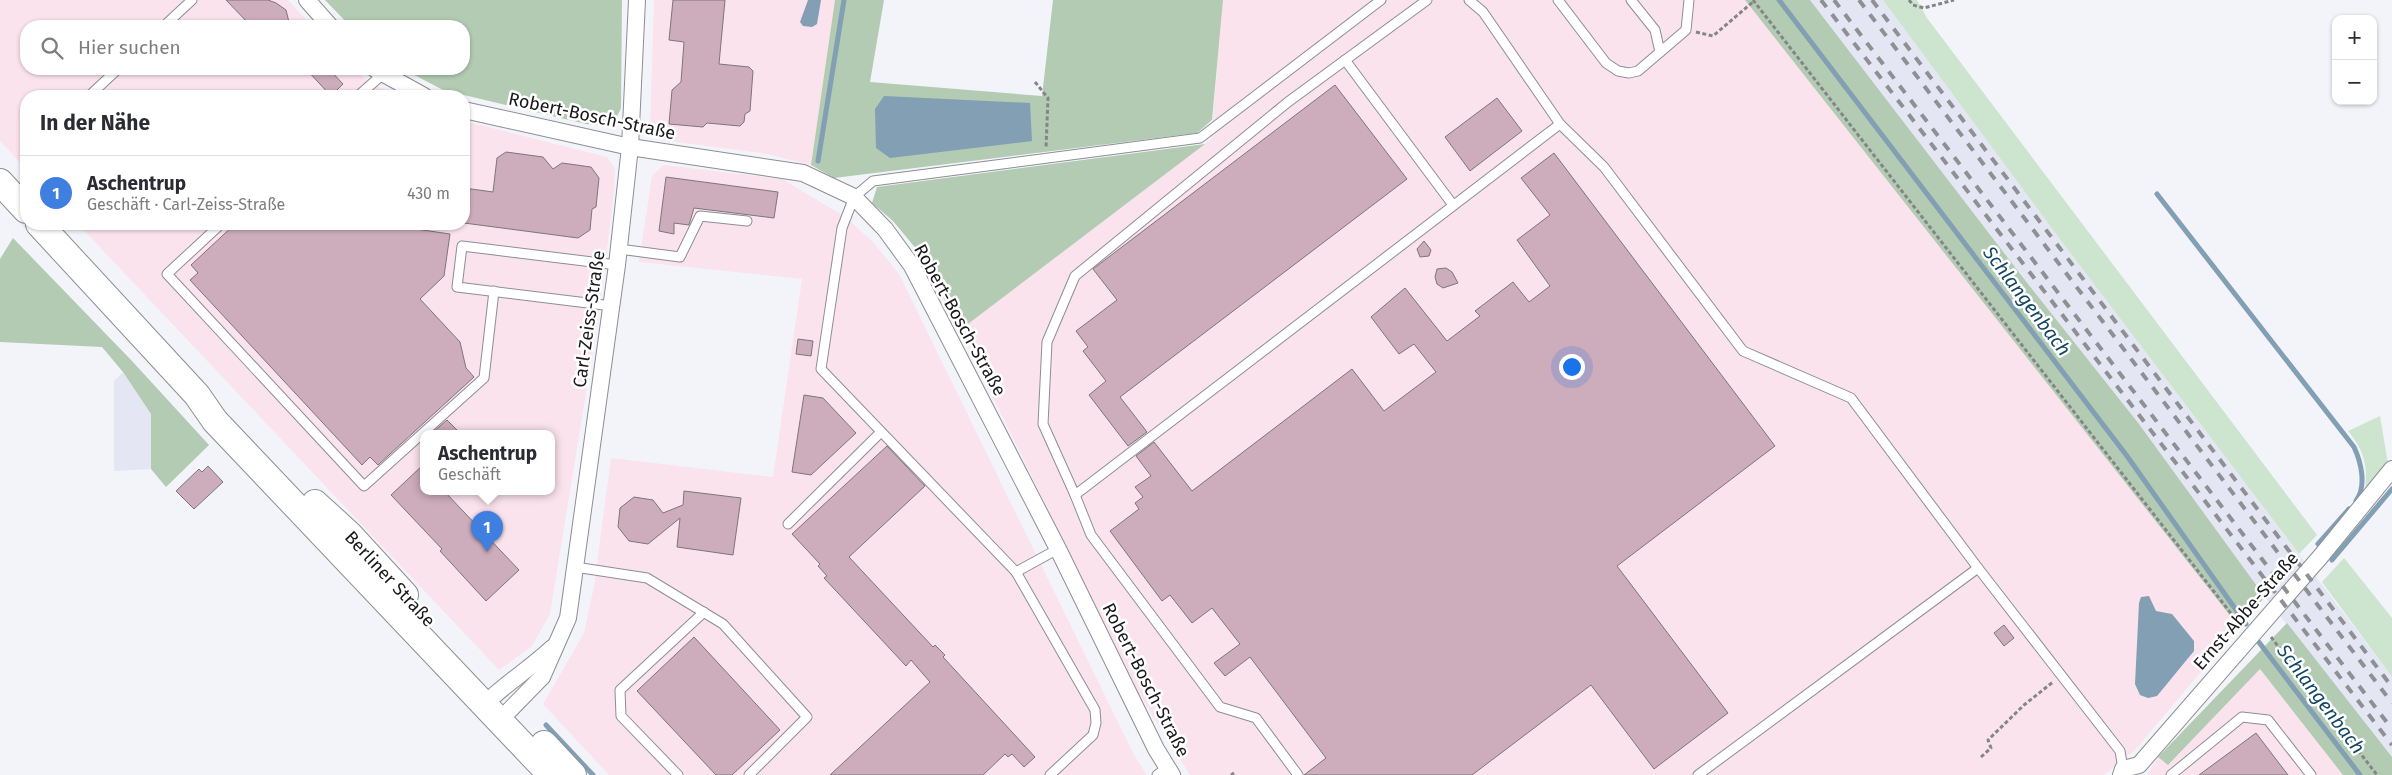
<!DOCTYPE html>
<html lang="de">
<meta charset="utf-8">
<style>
body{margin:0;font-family:"Fira Sans",sans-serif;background:#f2f2f3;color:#2b2b33}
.controls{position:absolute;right:15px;top:15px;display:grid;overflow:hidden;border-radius:10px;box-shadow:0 1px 4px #0004}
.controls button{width:45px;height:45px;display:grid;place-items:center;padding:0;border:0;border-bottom:1px solid #e1e1e2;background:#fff;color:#2b2b33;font:25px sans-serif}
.you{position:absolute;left:1571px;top:366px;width:18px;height:18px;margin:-12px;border:4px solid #fff;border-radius:50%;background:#1a73e8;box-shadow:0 0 0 8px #1a73e833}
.badge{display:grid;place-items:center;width:32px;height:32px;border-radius:50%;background:#1a73e8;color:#fff;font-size:16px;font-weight:700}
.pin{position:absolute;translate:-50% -41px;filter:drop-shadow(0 1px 2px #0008)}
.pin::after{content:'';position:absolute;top:26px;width:18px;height:15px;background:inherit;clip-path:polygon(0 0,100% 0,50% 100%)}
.popup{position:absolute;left:420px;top:430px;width:135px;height:65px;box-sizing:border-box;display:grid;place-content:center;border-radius:10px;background:#fff;filter:drop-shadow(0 1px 4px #0005);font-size:16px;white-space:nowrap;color:#7c7c81}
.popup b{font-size:19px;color:#2b2b33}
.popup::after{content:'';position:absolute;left:50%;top:100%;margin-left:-10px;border:10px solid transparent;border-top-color:#fff}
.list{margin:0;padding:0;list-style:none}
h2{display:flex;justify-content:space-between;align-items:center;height:65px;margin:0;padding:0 20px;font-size:21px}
h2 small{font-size:16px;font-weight:400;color:#7c7c81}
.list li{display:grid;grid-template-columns:32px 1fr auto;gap:15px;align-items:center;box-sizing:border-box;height:75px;padding:0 20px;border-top:1px solid #e1e1e2}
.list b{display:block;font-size:19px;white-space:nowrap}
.list p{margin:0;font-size:16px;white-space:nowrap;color:#7c7c81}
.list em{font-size:16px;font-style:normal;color:#7c7c81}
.icon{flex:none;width:28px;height:28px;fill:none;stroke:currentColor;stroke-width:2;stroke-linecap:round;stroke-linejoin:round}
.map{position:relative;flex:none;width:2392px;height:775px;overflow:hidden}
.search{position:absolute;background:#fff;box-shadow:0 1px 4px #0004;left:20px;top:20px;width:450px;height:55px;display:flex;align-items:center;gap:12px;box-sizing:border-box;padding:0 18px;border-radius:20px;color:#7c7c81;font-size:19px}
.panel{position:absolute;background:#fff;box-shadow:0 1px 4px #0004;left:20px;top:90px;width:450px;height:140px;border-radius:20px}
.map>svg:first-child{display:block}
.built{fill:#e4e6f4}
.industrial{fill:#fbe3ed;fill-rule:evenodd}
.green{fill:#cde4ce}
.forest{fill:#b2cbb2}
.water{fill:#829fb3}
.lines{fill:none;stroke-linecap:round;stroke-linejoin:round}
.stream{stroke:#829fb3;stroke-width:5}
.building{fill:#cdacbb;stroke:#7c7678}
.service-casing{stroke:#8c8e94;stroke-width:11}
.minor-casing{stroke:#8c8e94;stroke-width:18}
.primary-casing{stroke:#8c8e94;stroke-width:28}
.path{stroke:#848589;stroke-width:3;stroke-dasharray:4 2.5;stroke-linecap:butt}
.service{stroke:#fff;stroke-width:9}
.minor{stroke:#fff;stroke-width:16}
.primary{stroke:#fff;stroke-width:26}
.rail{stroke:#8f9094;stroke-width:4;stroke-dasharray:9 9;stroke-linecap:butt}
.labels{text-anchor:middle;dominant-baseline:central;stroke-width:5;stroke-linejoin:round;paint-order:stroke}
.street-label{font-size:18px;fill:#19191b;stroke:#fff}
.water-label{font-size:19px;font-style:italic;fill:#134664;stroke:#fff}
</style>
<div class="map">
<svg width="2392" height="775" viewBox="0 0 2392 775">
<rect width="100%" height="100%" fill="#f2f4fa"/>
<!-- built -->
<g class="built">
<polygon points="1810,0 1883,0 2062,242 2392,677 2392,757 2265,597 2139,424 2021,275"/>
<polygon points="123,372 151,414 151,469 114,471 114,381"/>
</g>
<!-- industrial -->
<g class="industrial">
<polygon points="0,0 288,0 312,26 26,26 26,69 354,69 368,82 398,96 26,96 26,169 0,141"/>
<polygon points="654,0 835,0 811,165 767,154 661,140 650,129"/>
<polygon points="1223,0 1745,0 2239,627 2135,750 2104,775 1190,775 1134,686 960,330 1211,139"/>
<path d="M 464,121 L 607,157 L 615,169 L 614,192 L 599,313 L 550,614 L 532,646 L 499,670 L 78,224 L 464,224 ZM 423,433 L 551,433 L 551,491 L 423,491 Z"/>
<polygon points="664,165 782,179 844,216 872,241 899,274 1134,755 1147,775 609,775 543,704 584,633 594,586 611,458 773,477 802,279 639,262 652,176"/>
<polygon points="2260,669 2343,775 2147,775 2158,757 2168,765"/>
</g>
<!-- green -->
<g class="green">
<polygon points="1883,0 1917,0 1927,18 2317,535 2299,554 2062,242"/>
<path d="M 2380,416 L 2388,464 L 2365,492 C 2368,466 2365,452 2348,431 Z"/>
<polygon points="2344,558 2392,618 2392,677 2322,582"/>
</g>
<!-- forest -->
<g class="forest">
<path d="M 325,0 L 622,0 L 621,108 C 613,128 605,125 586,124 L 443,90 L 403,69 L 464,69 L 464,26 L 350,26 Z"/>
<polygon points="835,0 884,0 870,82 1042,96 1053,0 1223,0 1212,120 1197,133 834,178 811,165"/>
<polygon points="1745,0 1810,0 2021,275 2139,424 2265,597 2239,627"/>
<polygon points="1205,144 960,330 922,256 893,221 872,203 877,187"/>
<polygon points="13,238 132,361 209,445 166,487 151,469 151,414 123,372 102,347 0,342 0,259"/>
<polygon points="2287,623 2392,757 2392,775 2343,775 2260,669 2168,765 2158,757"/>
</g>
<!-- water -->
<g class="water">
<polygon points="808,0 821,0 817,24 812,27 803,26 800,22"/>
<polygon points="884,96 1030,103 1032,141 890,158 876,148 875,109"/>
<polygon points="2149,596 2156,611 2172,614 2194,641 2194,651 2157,696 2148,698 2140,695 2135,684 2139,603 2141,597"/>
</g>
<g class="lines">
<!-- stream -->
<g class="stream">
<polyline points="1779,0 2127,456 2246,624"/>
<polyline points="818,161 844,0"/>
<path d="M 2157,194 L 2354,447 C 2361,462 2367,486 2356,501"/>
<polyline points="2318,544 2349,509"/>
<polyline points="2332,560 2392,489"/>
<polyline points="2258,641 2360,775"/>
<polyline points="546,725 593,775"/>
</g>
</g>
<!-- building -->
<g class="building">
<polygon points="226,0 268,0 276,3 286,10 290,26 251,26"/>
<polygon points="673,0 725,0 719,64 749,67 753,71 750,111 745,114 744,122 740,126 707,123 703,127 669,124 672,90 681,82 684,42 669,40"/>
<polygon points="306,69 329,69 343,84 331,96"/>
<polygon points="1335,85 1407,179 1120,397 1147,432 1128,446 1089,395 1106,381 1083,351 1088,347 1076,331 1117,300 1093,269"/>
<polygon points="1497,98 1522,131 1470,171 1445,137"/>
<polygon points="506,152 543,157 553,169 562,163 591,167 599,178 596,207 592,209 590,230 578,238 464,223 464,188 493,192 497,158"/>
<polygon points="1554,153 1775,446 1617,566 1728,713 1654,769 1591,685 1472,775 1304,775 1326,758 1250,657 1225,676 1214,663 1240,644 1212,608 1192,623 1170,595 1162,601 1110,531 1139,509 1135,503 1143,497 1135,487 1151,476 1136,456 1154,442 1192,491 1352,369 1384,411 1436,372 1414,344 1399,354 1371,317 1405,288 1447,341 1480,316 1475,311 1513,282 1529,302 1550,286 1517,240 1550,215 1521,178"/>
<polygon points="666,177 778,192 774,218 694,208 689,225 674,223 674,234 659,231"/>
<polygon points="235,224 422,224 416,229 450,234 444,276 420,299 460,342 466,368 474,377 378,465 370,457 362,465 190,280 198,273 191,265"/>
<polygon points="1424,241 1431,250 1429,256 1420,257 1417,249"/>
<polygon points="1446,268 1452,272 1458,283 1443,288 1437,284 1435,277 1437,269"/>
<polygon points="798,339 813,341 811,356 796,354"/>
<polygon points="804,395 823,398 856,433 811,475 792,472"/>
<polygon points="447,420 460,433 432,433"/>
<polygon points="887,446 925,486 849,557 933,647 935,645 945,655 943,657 1035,757 1024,767 1012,754 1008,757 1005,754 983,775 830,775 930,682 911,660 906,666 824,578 827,576 818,566 820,564 792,534"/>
<polygon points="423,465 423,491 444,491 519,570 486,601 440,551 442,549 391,495"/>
<polygon points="208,466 223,482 194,509 176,491 199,469 202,472"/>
<polygon points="684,491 741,498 733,555 677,547 680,518 648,544 629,541 618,527 620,508 634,497 653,500 663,513 683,505"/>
<polygon points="2004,625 2014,638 2004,646 1994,633"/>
<polygon points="694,637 780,730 732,775 716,775 637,691"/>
<polygon points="2256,733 2288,775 2199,775"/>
</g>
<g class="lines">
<!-- service casing -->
<g class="service-casing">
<g id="service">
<polyline points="1469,0 1483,12 1560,124 1604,167 1743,351 1851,398 1978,568"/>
<polyline points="1558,0 1606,63 1618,71 1629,73 1638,71 1686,30 1689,0"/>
<polyline points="1631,0 1655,30 1660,52"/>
<polyline points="164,26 192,0"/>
<polyline points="1345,60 1453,205"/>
<polyline points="89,96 118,69"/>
<polyline points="358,96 383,74"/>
<polyline points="221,224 167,274 364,486 484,378 494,291"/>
<polyline points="619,249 680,257 700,216 747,221"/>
<polyline points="612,306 457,287 462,246 617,265"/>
<polyline points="1075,495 1560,124"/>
<polyline points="788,524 881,432"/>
<polyline points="575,567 647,578 723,624 807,717 749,775"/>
<polyline points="1016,572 1058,549"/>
<polyline points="678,775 621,716 620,690 704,612"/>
<polyline points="1050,775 1093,735 1096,723 1095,710 1016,572 821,369 842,228 854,197 873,181 1200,138 1381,0"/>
<polyline points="1157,775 1167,768"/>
<polyline points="1298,775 1256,718 1220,707 1091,535 1075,495 1043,424 1047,342 1075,276 1288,102 1427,0"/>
<polyline points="1698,775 1978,568 2120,751 2123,769"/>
<polyline points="2171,775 2242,717 2268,720 2311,775"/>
</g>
</g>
<!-- minor casing -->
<g class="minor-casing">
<g id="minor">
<polyline points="307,0 330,26"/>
<polyline points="375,69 424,96"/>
<polyline points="464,110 630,147 803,173 854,197 885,229 912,266 1058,549 1156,749 1172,775"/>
<path d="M 485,704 C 506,683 531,668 552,648"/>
<polyline points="500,720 542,677 568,618 617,265 630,147 637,0"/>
<polyline points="2121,775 2123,769 2139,765 2321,556 2392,469"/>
</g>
</g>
<!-- primary casing -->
<g class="primary-casing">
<g id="primary">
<polyline points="0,182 26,210"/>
<polyline points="39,224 197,395 215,421 551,775"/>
<polyline points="315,503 349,534 405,595"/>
<polyline points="544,744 573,775"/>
</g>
</g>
<!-- path -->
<g class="path">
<polyline points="1753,0 2240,625"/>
<polyline points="1909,0 1913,5 1924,8 1954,0"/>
<polyline points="1696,32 1713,36 1754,1"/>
<polyline points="1035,82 1048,98 1046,148"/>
<polyline points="2271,637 2377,775"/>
<polyline points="1981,757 1991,748 1988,740 2024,705 2053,682"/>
<polyline points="1231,775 1234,773"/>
</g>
<!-- service -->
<use href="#service" class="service"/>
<!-- minor -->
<use href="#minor" class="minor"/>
<!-- primary -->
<use href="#primary" class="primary"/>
<!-- rail -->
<g class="rail">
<polyline points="1821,0 2392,745"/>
<polyline points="1834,0 2392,729"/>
<polyline points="1859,0 2392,703"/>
<polyline points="1872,0 2392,687"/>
</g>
</g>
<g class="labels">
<!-- street labels -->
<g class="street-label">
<text transform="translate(592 116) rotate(12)">Robert-Bosch-Straße</text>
<text transform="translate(589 319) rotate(-82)">Carl-Zeiss-Straße</text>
<text transform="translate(960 320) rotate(61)">Robert-Bosch-Straße</text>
<text transform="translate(390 579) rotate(47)">Berliner Straße</text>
<text transform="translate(2246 611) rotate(-49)">Ernst-Abbe-Straße</text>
<text transform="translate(1146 680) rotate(63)">Robert-Bosch-Straße</text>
</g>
<!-- water labels -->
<g class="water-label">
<text transform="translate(2027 301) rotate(53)">Schlangenbach</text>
<text transform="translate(2321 699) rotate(53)">Schlangenbach</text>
</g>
</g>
</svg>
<div class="controls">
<button>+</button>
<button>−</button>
</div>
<div class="you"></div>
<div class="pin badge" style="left:487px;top:552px;background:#3f7fe0">1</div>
<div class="popup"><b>Aschentrup</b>Geschäft</div>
<div class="search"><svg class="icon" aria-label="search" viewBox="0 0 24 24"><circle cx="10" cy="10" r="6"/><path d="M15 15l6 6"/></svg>Hier suchen</div>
<section class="panel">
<h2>In der Nähe<small></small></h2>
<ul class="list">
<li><span class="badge" style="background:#3f7fe0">1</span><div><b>Aschentrup</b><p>Geschäft · Carl-Zeiss-Straße</p></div><em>430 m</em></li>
</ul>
</section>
</div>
